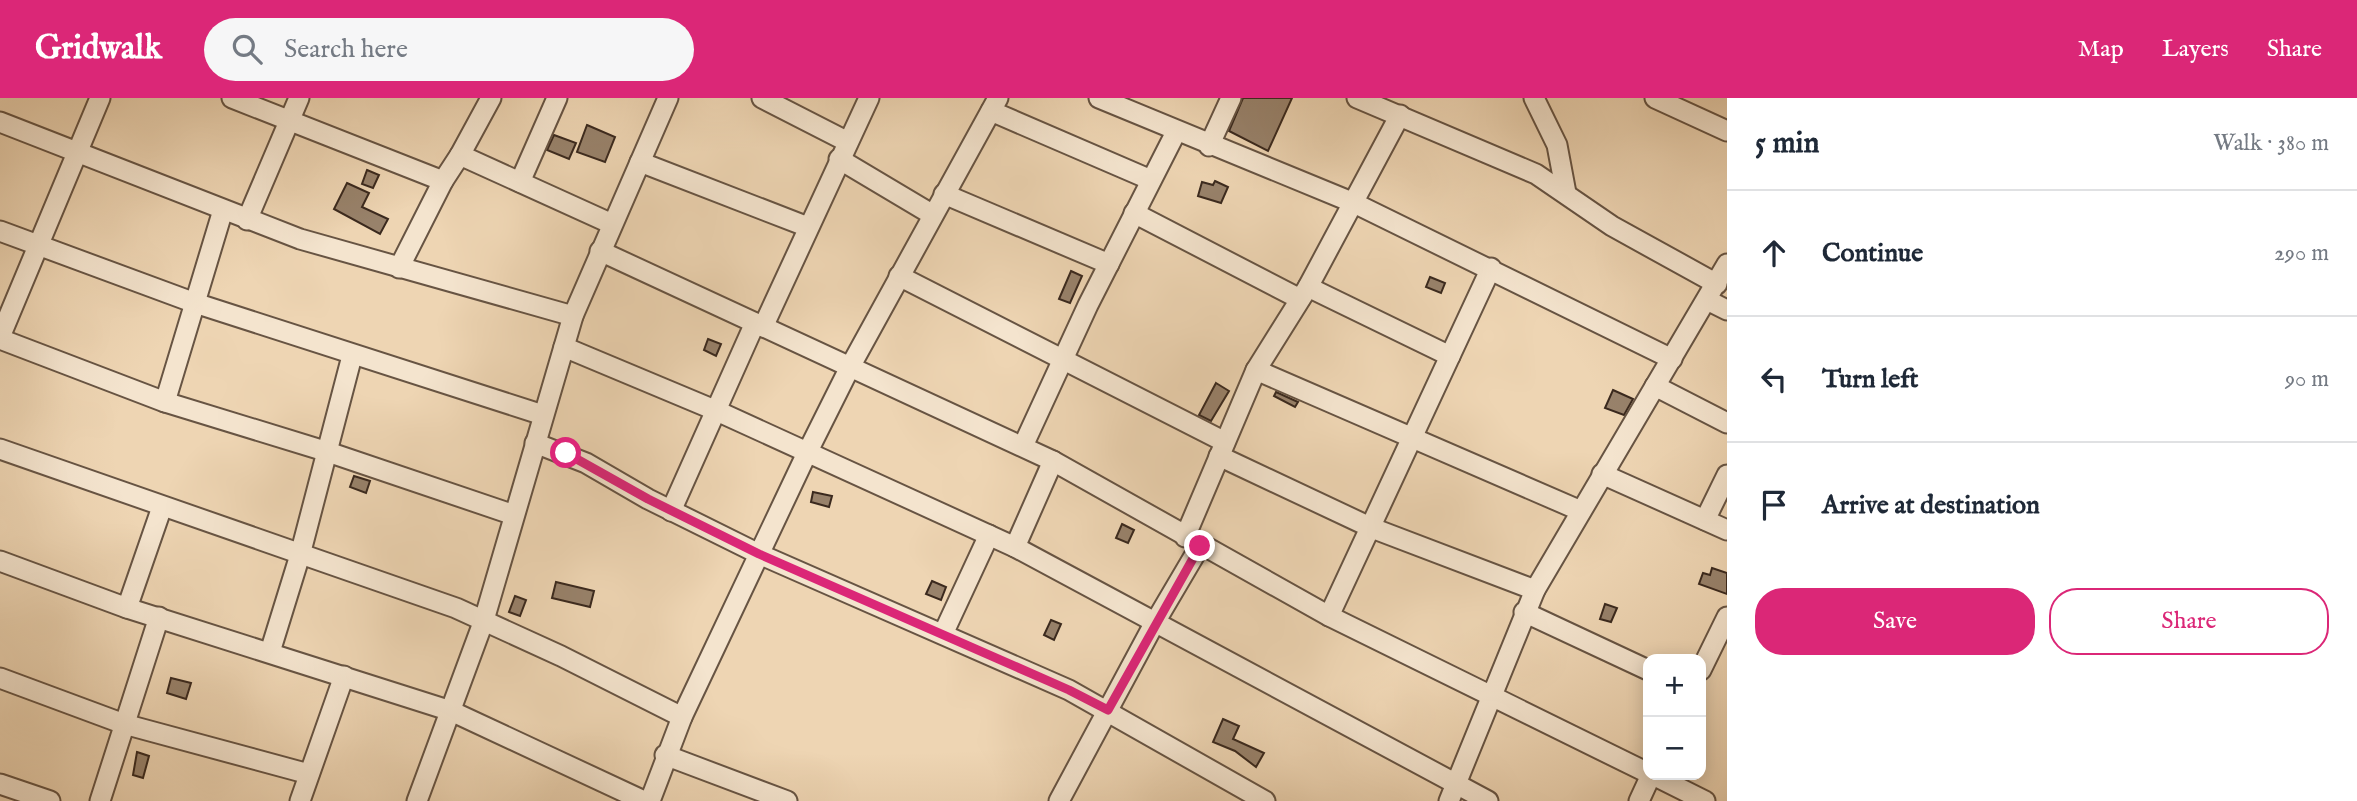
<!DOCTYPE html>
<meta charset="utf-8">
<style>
body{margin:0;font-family:"IM FELL English",serif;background:#f6f6f7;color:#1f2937}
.controls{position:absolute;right:21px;bottom:21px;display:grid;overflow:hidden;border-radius:14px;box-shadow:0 4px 18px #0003}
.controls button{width:63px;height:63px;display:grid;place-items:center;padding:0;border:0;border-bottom:2px solid #e0e1e3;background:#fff;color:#1f2937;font:35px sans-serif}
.stop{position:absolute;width:21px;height:21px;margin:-16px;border:5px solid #db2777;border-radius:50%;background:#fff}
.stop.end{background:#db2777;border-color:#fff;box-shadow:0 2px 7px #0008}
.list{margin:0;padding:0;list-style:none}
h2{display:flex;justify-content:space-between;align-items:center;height:91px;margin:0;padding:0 28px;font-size:30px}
h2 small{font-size:23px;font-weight:400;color:#747a83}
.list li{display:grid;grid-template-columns:46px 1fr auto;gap:21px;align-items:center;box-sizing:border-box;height:126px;padding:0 28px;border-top:2px solid #e0e1e3}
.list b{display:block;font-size:26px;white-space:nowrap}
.list em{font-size:23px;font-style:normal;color:#747a83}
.actions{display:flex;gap:14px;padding:21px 28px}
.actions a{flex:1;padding:16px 0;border:2px solid #db2777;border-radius:28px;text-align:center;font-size:24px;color:#db2777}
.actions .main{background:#db2777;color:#fff}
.icon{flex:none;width:38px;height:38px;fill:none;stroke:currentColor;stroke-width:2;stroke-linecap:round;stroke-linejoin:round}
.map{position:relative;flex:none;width:1727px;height:703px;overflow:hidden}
header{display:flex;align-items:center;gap:42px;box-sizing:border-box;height:98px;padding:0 35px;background:#db2777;color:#fff}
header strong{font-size:33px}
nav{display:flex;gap:38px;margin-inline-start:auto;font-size:24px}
.search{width:490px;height:63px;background:#f6f6f7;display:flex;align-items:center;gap:18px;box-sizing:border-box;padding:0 24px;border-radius:38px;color:#747a83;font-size:26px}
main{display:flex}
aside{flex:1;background:#fff}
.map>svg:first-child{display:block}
.building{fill:#98826b;stroke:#3a291e;stroke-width:2}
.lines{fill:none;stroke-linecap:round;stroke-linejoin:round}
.minor-casing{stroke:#675443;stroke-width:23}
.minor{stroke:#f4e4ce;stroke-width:19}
.route{stroke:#db2777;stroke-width:9}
</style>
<header>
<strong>Gridwalk</strong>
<div class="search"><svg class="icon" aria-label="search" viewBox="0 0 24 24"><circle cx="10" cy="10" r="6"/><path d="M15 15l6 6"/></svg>Search here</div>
<nav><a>Map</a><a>Layers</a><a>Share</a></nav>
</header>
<main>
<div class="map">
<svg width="1727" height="703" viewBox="0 0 1727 703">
<rect width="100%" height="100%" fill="#eed5b3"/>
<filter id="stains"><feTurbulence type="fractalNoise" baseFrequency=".00286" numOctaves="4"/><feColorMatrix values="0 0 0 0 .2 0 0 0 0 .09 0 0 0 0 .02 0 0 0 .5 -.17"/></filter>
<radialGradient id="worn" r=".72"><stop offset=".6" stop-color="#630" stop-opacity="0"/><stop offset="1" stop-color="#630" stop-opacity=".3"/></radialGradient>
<!-- building -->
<g class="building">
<polygon points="1243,0 1292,0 1268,53 1229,33"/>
<polygon points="587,27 615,39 605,64 577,54"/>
<polygon points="554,37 576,45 569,61 547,52"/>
<polygon points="367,72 379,77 373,90 362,86"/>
<polygon points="1215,83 1228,89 1221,105 1198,98 1202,84 1213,87"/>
<polygon points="347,85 369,95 362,109 388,121 380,136 334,111"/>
<polygon points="1071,173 1082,178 1070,205 1059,201"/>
<polygon points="1430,179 1445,185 1441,195 1426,189"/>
<polygon points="708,241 721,246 716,258 704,252"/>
<polygon points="1216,285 1229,293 1211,323 1199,317"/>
<polygon points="1613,292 1633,301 1624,317 1605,310"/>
<polygon points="1276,294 1298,304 1295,309 1274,298"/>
<polygon points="354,378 370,383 366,395 350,389"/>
<polygon points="813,394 832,398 829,409 811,404"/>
<polygon points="1122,426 1134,432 1128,445 1116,440"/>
<polygon points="1712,470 1727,475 1727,496 1699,486 1703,475 1710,477"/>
<polygon points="932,483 946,489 941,502 926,496"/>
<polygon points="556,484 594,493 590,509 552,500"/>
<polygon points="515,498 526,502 520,518 509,514"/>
<polygon points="1605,506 1617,510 1611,524 1600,521"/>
<polygon points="1051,522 1061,526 1054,542 1044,537"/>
<polygon points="171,580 191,585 186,601 167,595"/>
<polygon points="1223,621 1239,628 1233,641 1264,655 1256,669 1235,653 1213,644"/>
<polygon points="137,654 149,658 143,680 133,677"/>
</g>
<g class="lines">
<!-- minor casing -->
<g class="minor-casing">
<g id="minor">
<polyline points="232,0 443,83 460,57 612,126"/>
<polyline points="762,0 848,44"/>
<polyline points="1099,0 1354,105 1672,261"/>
<polyline points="1357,0 1536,76 1612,128 1717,186"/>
<polyline points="1534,0 1557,47 1566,95"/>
<polyline points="1655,0 1727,33"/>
<polyline points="991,13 1151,82"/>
<polyline points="0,24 300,141 573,218"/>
<polyline points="1209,48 1231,0"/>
<polyline points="460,57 491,0"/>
<polyline points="839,61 933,117"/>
<polyline points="640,64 808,129"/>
<polyline points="520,84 557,0"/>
<polyline points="944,96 1109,166"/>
<polyline points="1134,115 1300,201"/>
<polyline points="247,122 299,0"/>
<polyline points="0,133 195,205 543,317"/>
<polyline points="600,153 1053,363 1329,518 1648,675"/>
<polyline points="399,170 443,83"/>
<polyline points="899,178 1225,344"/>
<polyline points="1308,189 1450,258"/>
<polyline points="1707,202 1727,212"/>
<polyline points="763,229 869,0"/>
<polyline points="0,239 100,0"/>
<polyline points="0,241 165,304 328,354 514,417"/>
<polyline points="564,249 717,313 1015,449 1488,703"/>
<polyline points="1256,272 1581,413"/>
<polyline points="1655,288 1727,325"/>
<polyline points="165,304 223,112"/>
<polyline points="535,345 586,365 648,401 759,456 1069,592 1265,703"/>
<polyline points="1023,348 1088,207 1176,34"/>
<polyline points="0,351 456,510 561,558 682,619"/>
<polyline points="1219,358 1372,430 1535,492"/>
<polyline points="1602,376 1727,432"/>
<polyline points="671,413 755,225"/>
<polyline points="1705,422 1727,377"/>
<polyline points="1185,439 1256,272 1308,189 1400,17"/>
<polyline points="1015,449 1053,363"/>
<polyline points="0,463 127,510 451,613 644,703"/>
<polyline points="127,510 162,409"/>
<polyline points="1524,514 1648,572"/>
<polyline points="1329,518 1491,170"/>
<polyline points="943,536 989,437"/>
<polyline points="270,554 300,457 352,258"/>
<polyline points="1701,572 1727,519"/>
<polyline points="0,580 124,626 309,676"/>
<polyline points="665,657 787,703"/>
<polyline points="1653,677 1705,703"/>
<polyline points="0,686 50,703"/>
<polyline points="100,703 159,519"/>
<polyline points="300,703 344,578"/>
<polyline points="417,703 484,522 573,218 668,0"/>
<polyline points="650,703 682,619 807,355 850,269 998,0"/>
<polyline points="1059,703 1154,526 1200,448"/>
<polyline points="1449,703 1535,492 1727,166"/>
<polyline points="1639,703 1651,677"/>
</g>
</g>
<!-- minor -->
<use href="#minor" class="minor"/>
</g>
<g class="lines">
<!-- route -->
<polyline class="route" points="566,355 648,401 759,456 1069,592 1108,612 1200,448"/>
</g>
<rect width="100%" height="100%" filter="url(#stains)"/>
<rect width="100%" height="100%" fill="url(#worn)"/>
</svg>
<div class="controls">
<button>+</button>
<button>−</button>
</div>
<div class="stop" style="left:566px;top:355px"></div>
<div class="stop end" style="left:1200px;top:448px"></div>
</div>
<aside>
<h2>5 min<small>Walk · 380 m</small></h2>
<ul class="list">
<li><svg class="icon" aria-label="ahead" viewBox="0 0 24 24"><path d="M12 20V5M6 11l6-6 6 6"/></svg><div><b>Continue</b></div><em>290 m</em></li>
<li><svg class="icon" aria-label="left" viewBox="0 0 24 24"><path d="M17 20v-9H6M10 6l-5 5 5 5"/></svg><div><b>Turn left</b></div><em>90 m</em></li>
<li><svg class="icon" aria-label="arrive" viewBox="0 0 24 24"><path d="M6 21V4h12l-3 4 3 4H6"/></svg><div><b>Arrive at destination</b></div></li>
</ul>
<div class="actions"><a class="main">Save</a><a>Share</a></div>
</aside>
</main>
